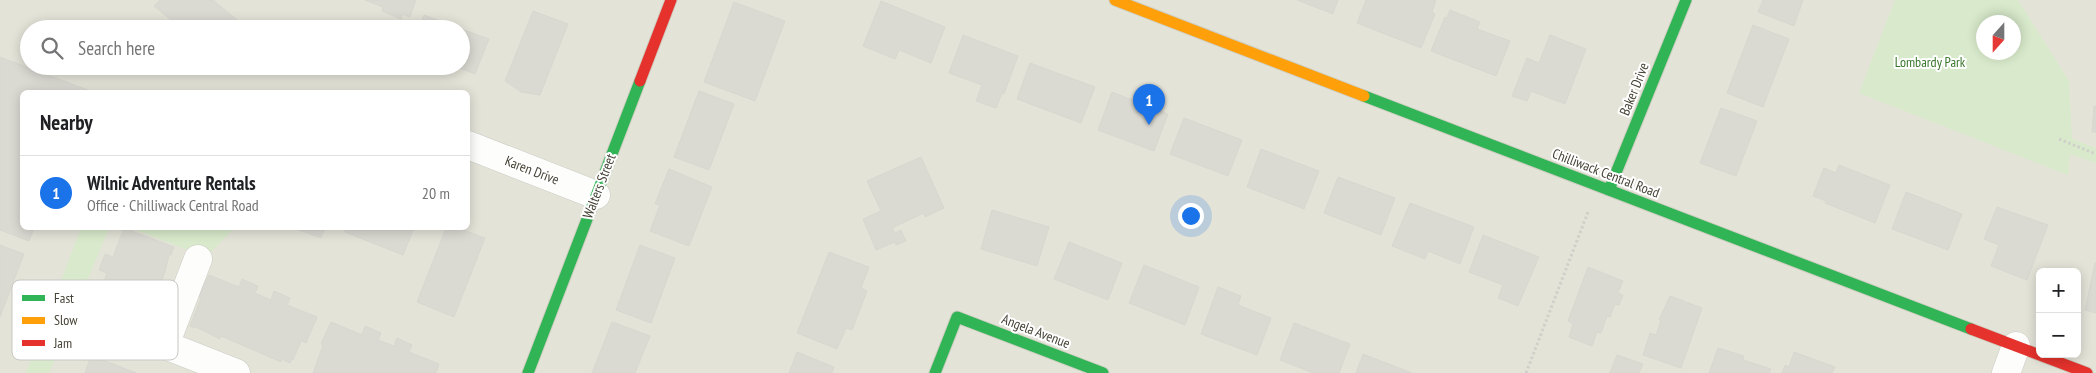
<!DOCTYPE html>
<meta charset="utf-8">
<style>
body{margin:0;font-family:"PT Sans Narrow",sans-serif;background:#f2f2f2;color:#202124}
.controls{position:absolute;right:15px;bottom:15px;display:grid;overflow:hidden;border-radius:8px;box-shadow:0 2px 12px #0003}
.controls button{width:45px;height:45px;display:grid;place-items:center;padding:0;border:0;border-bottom:1px solid #e0e0e0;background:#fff;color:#202124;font:25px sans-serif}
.compass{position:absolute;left:1976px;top:15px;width:45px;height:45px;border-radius:50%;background:#fff;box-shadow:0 2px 12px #0003;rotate:201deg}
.you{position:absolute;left:1190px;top:215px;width:18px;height:18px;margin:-12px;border:4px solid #fff;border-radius:50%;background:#1a73e8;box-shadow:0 0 0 8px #1a73e833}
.badge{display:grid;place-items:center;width:32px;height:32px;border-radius:50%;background:#1a73e8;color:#fff;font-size:16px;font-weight:700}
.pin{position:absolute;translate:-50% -41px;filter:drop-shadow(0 1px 2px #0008)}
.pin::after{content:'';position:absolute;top:26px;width:18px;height:15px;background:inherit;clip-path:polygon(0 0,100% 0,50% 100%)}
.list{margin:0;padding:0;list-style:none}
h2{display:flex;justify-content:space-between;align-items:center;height:65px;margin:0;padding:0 20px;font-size:21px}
h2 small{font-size:16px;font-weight:400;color:#757577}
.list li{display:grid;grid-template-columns:32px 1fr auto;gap:15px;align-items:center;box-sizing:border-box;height:75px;padding:0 20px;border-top:1px solid #e0e0e0}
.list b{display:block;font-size:19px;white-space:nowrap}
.list p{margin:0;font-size:16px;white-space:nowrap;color:#757577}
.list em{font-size:16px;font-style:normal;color:#757577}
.icon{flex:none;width:28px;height:28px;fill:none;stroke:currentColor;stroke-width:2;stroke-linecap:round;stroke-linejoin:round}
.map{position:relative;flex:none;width:2096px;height:373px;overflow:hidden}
.search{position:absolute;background:#fff;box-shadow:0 2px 12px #0003;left:20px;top:20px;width:450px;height:55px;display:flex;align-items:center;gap:12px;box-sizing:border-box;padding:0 18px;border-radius:28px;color:#757577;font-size:19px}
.panel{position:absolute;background:#fff;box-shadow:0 2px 12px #0003;left:20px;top:90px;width:450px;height:140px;border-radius:8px}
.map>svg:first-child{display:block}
.residential{fill:#e4e3d8;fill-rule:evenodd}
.green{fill:#d8eacb;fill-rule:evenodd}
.building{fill:#dad9d2;stroke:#d8d7d0}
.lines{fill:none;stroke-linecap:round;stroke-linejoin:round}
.street-casing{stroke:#ccccc6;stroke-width:29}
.fast-casing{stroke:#cecec1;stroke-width:13}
.slow-casing{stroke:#cecec1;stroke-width:13}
.jam-casing{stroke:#cecec1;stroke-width:13}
.path{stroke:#d0d0ca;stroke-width:3;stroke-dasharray:2.5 2.5;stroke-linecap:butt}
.street{stroke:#fdfdfc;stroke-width:28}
.fast{stroke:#30b455;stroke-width:11}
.slow{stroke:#ff9f0a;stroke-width:11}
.jam{stroke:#e5322d;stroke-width:11}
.labels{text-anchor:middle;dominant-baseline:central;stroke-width:4;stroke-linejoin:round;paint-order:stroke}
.park-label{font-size:14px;fill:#3a752c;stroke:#fff}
.street-label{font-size:14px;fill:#464336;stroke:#fff}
.key{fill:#fff;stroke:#c8c7c3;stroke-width:1}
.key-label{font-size:14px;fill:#464336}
</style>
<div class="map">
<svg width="2096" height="373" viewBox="0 0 2096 373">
<rect width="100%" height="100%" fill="#f0f0ea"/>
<!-- residential -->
<path class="residential" d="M 0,0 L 2096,0 L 2096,373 L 0,373 ZM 1984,22 L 2014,22 L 2014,52 L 1984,52 ZM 29,29 L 461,29 L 461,66 L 29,66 ZM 22,92 L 468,92 L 468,228 L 22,228 ZM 2040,272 L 2077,272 L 2077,354 L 2040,354 Z"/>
<!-- green -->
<g class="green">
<path d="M 1895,0 L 2018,0 L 2069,81 L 2072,139 L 2096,148 L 2096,163 L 2070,154 L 2068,175 L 1859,93 ZM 1984,22 L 2014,22 L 2014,52 L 1984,52 Z"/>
<polygon points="81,228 109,228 49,373 26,373"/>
<polygon points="131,228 234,228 206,257"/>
</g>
<!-- building -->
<g class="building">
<polygon points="160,0 213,0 248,29 172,29 176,24 154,6"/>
<polygon points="365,0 416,0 410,17 402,14 401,19 382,11 383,7"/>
<polygon points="1297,0 1338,0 1333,14"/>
<polygon points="1366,0 1436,0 1432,12 1435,14 1421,48 1357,23"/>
<polygon points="1763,0 1803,0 1794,26 1758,12"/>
<polygon points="881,1 945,27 931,63 899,50 895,59 863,46"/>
<polygon points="734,2 785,21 755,101 704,82"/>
<polygon points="1450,10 1480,22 1477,29 1510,41 1496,76 1431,51 1445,17 1447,18"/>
<polygon points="533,11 568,24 540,95 521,92 505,81"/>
<polygon points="424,15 461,29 419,29"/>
<polygon points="1753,25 1789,39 1763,107 1727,93"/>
<polygon points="461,29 489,39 475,74 454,66 461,66"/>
<polygon points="963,35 1018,56 1004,94 1002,93 996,108 976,101 982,85 949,73"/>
<polygon points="1550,35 1586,49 1565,104 1531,91 1527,101 1512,96 1527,58 1539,63"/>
<polygon points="0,57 88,90 87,92 22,92 22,228 34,228 29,241 0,230"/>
<polygon points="1030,63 1095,87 1081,123 1017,99"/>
<polygon points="699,91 734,104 709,170 674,157"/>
<polygon points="1112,92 1168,114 1154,151 1098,130"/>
<polygon points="2094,106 2096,106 2096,132 2092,132"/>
<polygon points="1721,108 1757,121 1736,176 1700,163"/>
<polygon points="1184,118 1242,140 1228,176 1170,154"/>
<polygon points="1261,149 1319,171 1304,209 1247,187"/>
<polygon points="921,157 944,208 925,217 924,213 892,228 895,233 901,230 906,241 896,245 895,242 876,250 863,219 881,211 867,181"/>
<polygon points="1839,165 1890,185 1875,223 1825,203 1826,201 1813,196 1824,168 1836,173"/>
<polygon points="669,169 712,187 689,246 650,231 660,205 655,204"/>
<polygon points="1338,177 1395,198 1381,235 1324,213"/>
<polygon points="1906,192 1962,214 1948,250 1892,229"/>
<polygon points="1410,203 1474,227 1460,264 1428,251 1425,259 1392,246"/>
<polygon points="1997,207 2048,225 2027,280 1991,266 1999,245 1984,239"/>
<polygon points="992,210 1049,227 1037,266 981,249"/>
<polygon points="124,228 174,247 171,255 169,255 165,272 162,280 159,279 151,304 149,303 143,319 145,320 139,339 136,338 134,343 137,344 133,354 82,335 94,305 87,303 93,287 101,290 107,273 99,270 105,254 113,257"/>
<polygon points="294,228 325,228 321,238"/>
<polygon points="346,228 414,228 403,255 345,232"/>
<polygon points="446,228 458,228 485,238 454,317 417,302"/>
<polygon points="1483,235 1539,257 1518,306 1498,298 1503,285 1469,272"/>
<polygon points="1069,242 1122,263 1108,300 1054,279"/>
<polygon points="0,245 24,254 0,317"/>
<polygon points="640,245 675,258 651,323 616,310"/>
<polygon points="829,252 869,267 861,288 867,291 852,330 846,328 837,349 797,333"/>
<polygon points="2095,263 2096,263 2096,313 2085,310"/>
<polygon points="1144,265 1199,287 1185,325 1129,303"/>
<polygon points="1588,267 1623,281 1618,293 1623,295 1619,305 1615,304 1610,317 1607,316 1601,333 1597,332 1592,346 1569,337 1573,324 1568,321"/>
<polygon points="209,275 239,287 242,279 258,286 255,293 271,300 274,291 290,298 287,305 317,317 306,343 301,341 293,360 292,359 290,363 282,359 281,362 221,336 220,339 196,327 195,328 190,326 201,298 198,297"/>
<polygon points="1218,287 1241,296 1238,305 1271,318 1257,355 1201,334"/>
<polygon points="1670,296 1702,308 1681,368 1643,355 1650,333 1656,335 1661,320 1659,320"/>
<polygon points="331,322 362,335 365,326 381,333 378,340 394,346 397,338 412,345 409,352 439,364 436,373 313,373 323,345 321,344"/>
<polygon points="612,322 650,336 635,373 592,373"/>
<polygon points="1294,323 1350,344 1339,373 1313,373 1280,360"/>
<polygon points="1718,348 1744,356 1743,360 1771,369 1769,373 1709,373"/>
<polygon points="797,352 834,367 832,373 789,373"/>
<polygon points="1794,352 1835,367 1832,373 1782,373 1785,365 1789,367"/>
<polygon points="1363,354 1412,373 1356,373"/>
<polygon points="1617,355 1643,364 1639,373 1610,373"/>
<polygon points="91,356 116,365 136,373 85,373"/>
</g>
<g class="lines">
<!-- street casing -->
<g class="street-casing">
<g id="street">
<polyline points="468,145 596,195"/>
<polyline points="198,259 165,345 236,373"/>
<polyline points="2006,373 2016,346"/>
</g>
</g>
<!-- fast casing -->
<g class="fast-casing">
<g id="fast">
<polyline points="1364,96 1971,329"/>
<polyline points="1609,190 1686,0"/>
<polyline points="528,373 640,81"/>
<polyline points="935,373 957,317 1103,373"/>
</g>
</g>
<!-- slow casing -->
<g class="slow-casing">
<polyline id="slow" points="1115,0 1364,96"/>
</g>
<!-- jam casing -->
<g class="jam-casing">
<g id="jam">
<polyline points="640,81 671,0"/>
<polyline points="1971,329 2087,373"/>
</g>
</g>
<!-- path -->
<g class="path">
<polyline points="2059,139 2096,154"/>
<polyline points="1526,373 1588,212"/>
</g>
<!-- street -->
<use href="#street" class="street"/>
<!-- fast -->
<use href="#fast" class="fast"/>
<!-- slow -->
<use href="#slow" class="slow"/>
<!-- jam -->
<use href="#jam" class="jam"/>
</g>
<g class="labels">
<!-- park labels -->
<g class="park-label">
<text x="1930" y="62">Lombardy Park</text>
</g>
<!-- street labels -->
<g class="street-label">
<text transform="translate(1634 89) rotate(-68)">Baker Drive</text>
<text transform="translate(532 170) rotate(21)">Karen Drive</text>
<text transform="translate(1606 173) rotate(21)">Chilliwack Central Road</text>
<text transform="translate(599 186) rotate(-69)">Walters Street</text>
<text transform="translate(1036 331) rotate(21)">Angela Avenue</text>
</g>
</g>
<!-- legend -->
<rect x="12" y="280" width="166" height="80" rx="8" class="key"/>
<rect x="22" y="295" width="23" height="6" fill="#30b455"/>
<rect x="22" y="317" width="23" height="7" fill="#ff9f0a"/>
<rect x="22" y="340" width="23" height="6" fill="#e5322d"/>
<g class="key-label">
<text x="54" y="303">Fast</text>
<text x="54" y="325">Slow</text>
<text x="54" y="348">Jam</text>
</g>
</svg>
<div class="controls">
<button>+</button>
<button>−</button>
</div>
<svg class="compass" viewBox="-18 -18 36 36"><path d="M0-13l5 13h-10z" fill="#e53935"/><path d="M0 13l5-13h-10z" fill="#757577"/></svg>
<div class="you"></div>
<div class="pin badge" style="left:1149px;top:125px">1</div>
<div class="search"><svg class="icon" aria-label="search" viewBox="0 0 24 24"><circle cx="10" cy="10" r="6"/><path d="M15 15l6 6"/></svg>Search here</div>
<section class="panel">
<h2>Nearby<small></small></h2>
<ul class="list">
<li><span class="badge">1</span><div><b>Wilnic Adventure Rentals</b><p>Office · Chilliwack Central Road</p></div><em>20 m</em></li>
</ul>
</section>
</div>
